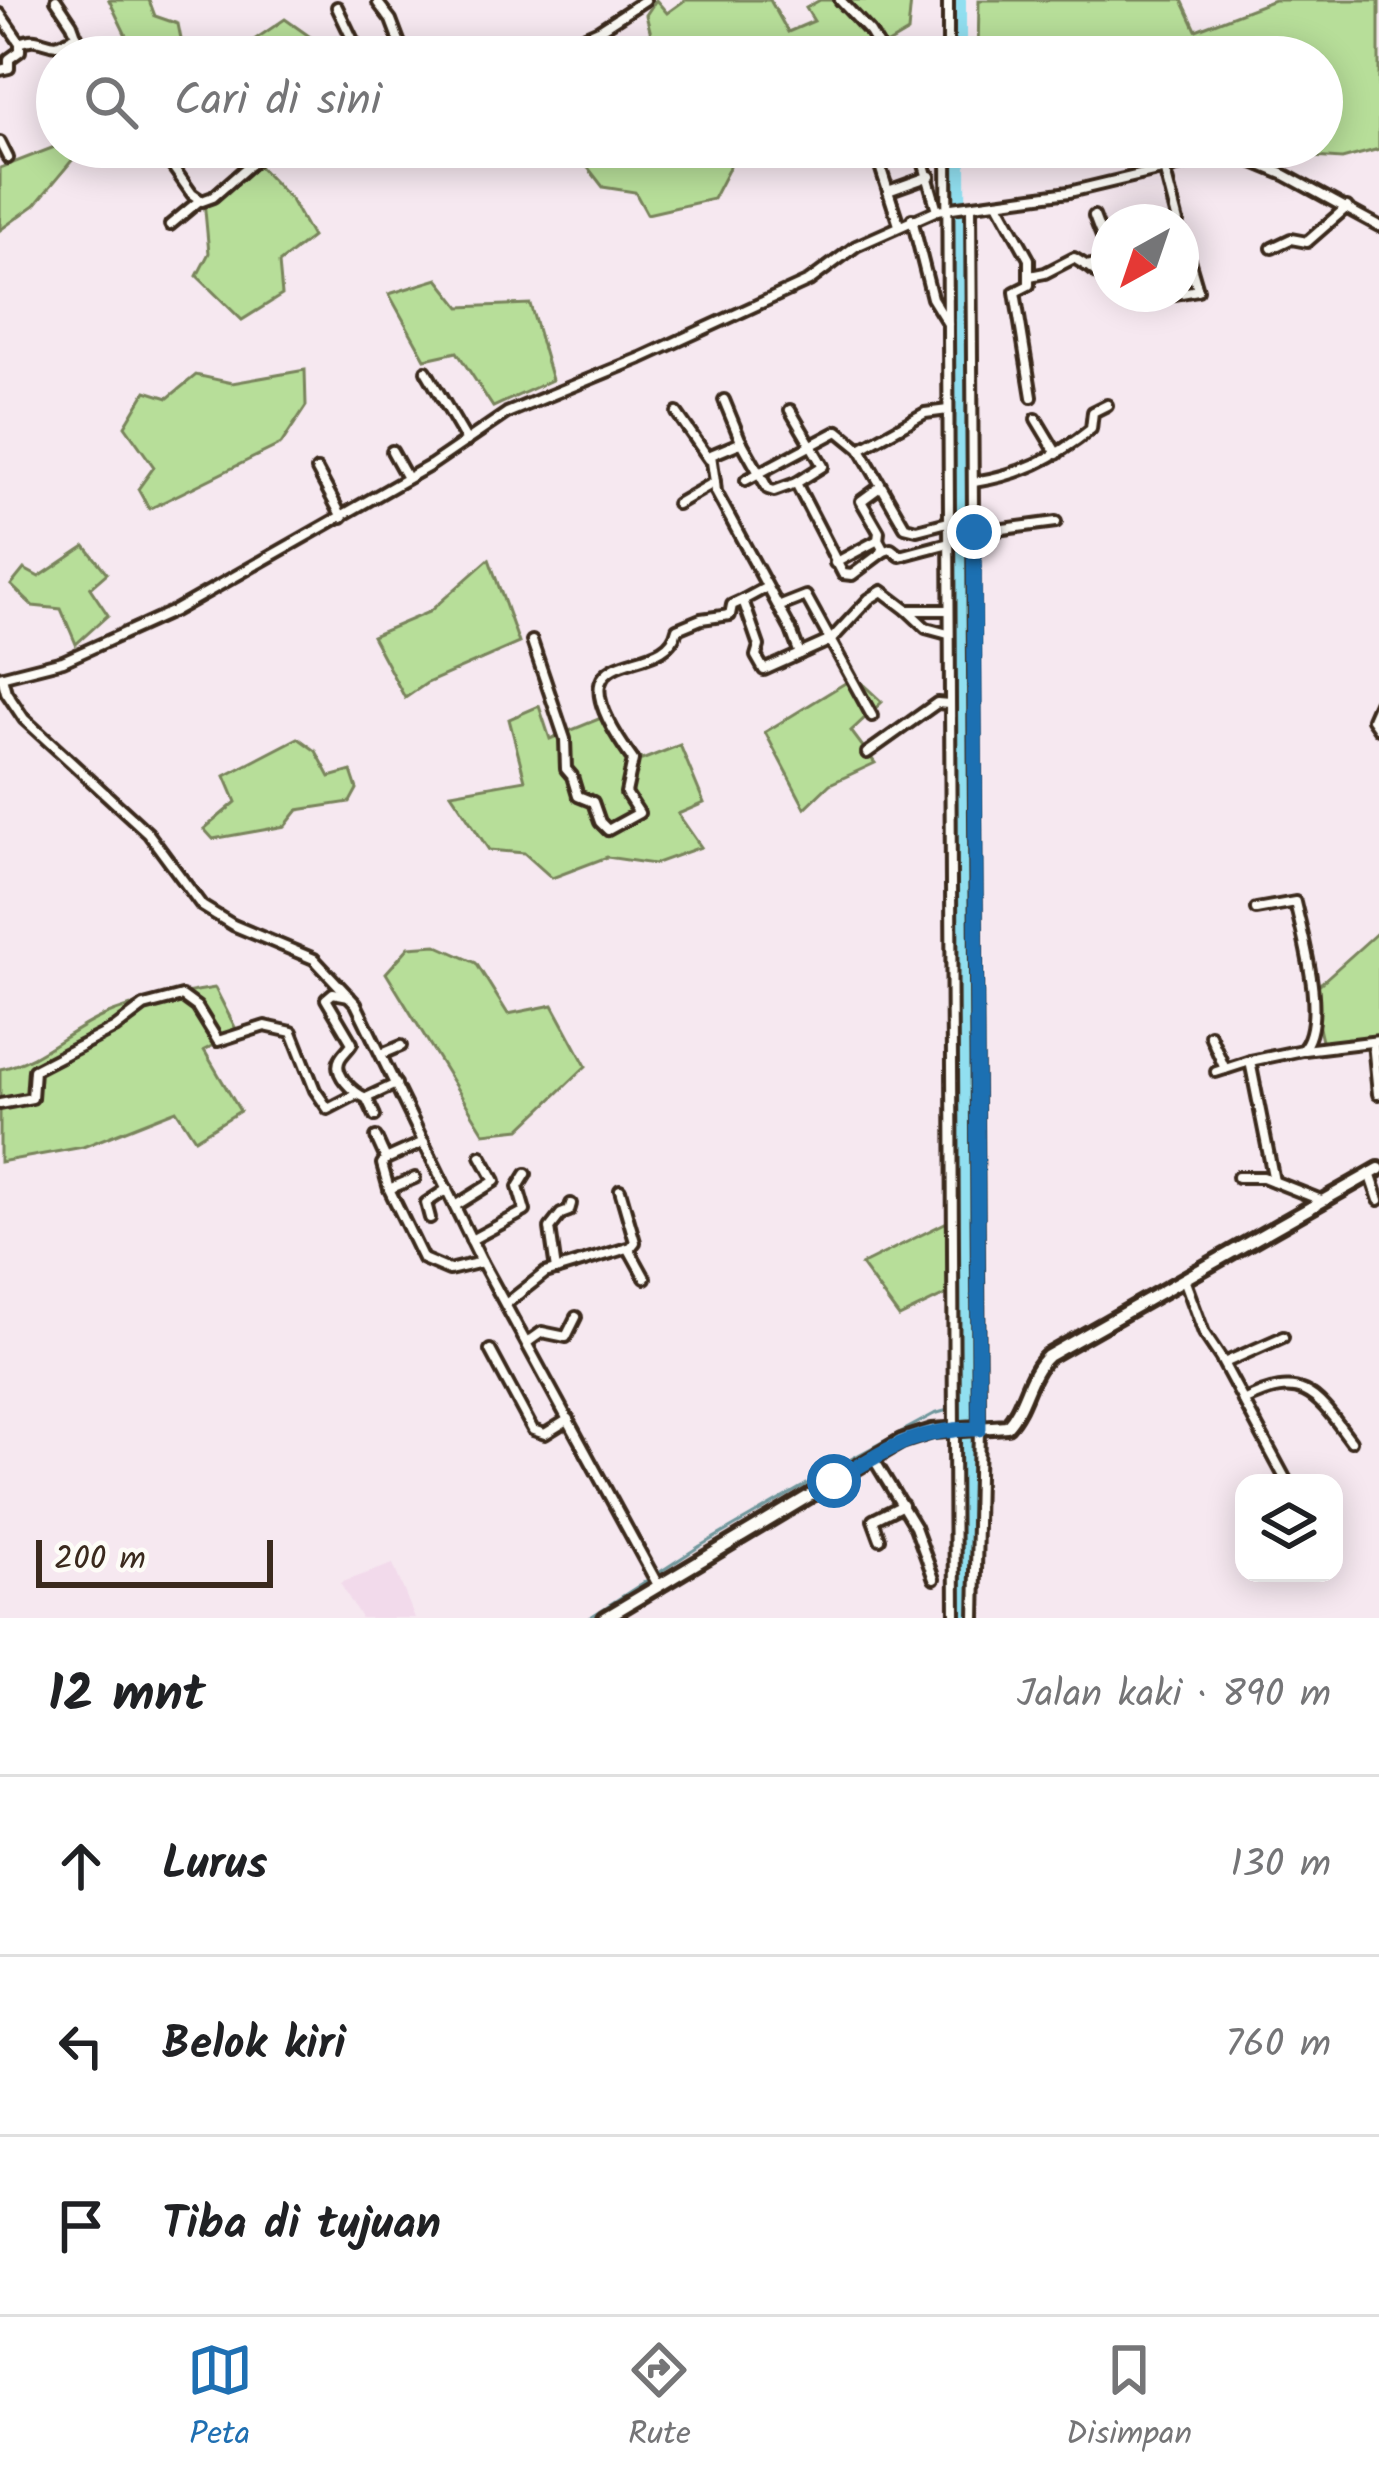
<!DOCTYPE html>
<html lang="id">
<meta charset="utf-8">
<style>
body{margin:0;font-family:Kalam,sans-serif;background:#f6f6f6;color:#202124}
.controls{position:absolute;right:36px;bottom:36px;display:grid;overflow:hidden;border-radius:24px;box-shadow:0 6px 30px #0003}
.controls button{width:108px;height:108px;display:grid;place-items:center;padding:0;border:0;border-bottom:3px solid #e0e0e0;background:#fff;color:#202124;font:60px sans-serif}
.compass{position:absolute;left:1091px;top:204px;width:108px;height:108px;border-radius:50%;background:#fff;box-shadow:0 6px 30px #0003;rotate:220deg}
.scale{position:absolute;left:36px;bottom:30px;width:237px;box-sizing:border-box;padding-left:12px;border:6px solid #3b2a1e;border-top:0;font-size:33px;line-height:42px;white-space:nowrap;color:#3b2a1e;-webkit-text-stroke:9px #fdfcf7;paint-order:stroke}
.stop{position:absolute;width:36px;height:36px;margin:-27px;border:9px solid #1f6fb2;border-radius:50%;background:#fff}
.stop.end{background:#1f6fb2;border-color:#fff;box-shadow:0 3px 12px #0008}
.list{margin:0;padding:0;list-style:none}
h2{display:flex;justify-content:space-between;align-items:center;height:156px;margin:0;padding:0 48px;font-size:51px}
h2 small{font-size:39px;font-weight:400;color:#757577}
.list li{display:grid;grid-template-columns:78px 1fr auto;gap:36px;align-items:center;box-sizing:border-box;height:180px;padding:0 48px;border-top:3px solid #e0e0e0}
.list b{display:block;font-size:45px;white-space:nowrap}
.list em{font-size:39px;font-style:normal;color:#757577}
.icon{flex:none;width:66px;height:66px;fill:none;stroke:currentColor;stroke-width:2;stroke-linecap:round;stroke-linejoin:round}
.map{position:relative;flex:none;width:1379px;height:1618px;overflow:hidden}
.search{position:absolute;background:#fff;box-shadow:0 6px 30px #0003;left:36px;right:36px;top:36px;height:132px;display:flex;align-items:center;gap:30px;box-sizing:border-box;padding:0 42px;border-radius:66px;color:#757577;font-size:45px}
.sheet{height:696px;background:#fff}
nav{display:flex;justify-content:space-around;align-items:center;box-sizing:border-box;height:168px;border-top:3px solid #e0e0e0;background:#fff;font-size:33px;color:#757577}
nav a{display:grid;justify-items:center;gap:6px}
nav .on{color:#1f6fb2}
.map>svg:first-child{display:block}
.built{fill:#f2daeb}
.green{fill:#b7de99;stroke:#79845c;stroke-width:3}
.lines{fill:none;stroke-linecap:round;stroke-linejoin:round}
.stream{stroke:#6f979c;stroke-width:3}
.river{stroke:#91dff0;stroke-width:14}
.minor-casing{stroke:#3b2a1e;stroke-width:16}
.major-casing{stroke:#3b2a1e;stroke-width:20}
.minor{stroke:#fdfcf7;stroke-width:8}
.major{stroke:#fdfcf7;stroke-width:10}
.route{stroke:#1f6fb2;stroke-width:15}
</style>
<div class="map">
<svg width="1379" height="1618" viewBox="0 0 1379 1618">
<rect width="100%" height="100%" fill="#f6e8f0"/>
<filter id="ink" filterUnits="userSpaceOnUse"><feTurbulence type="fractalNoise" baseFrequency=".00833" numOctaves="2"/><feDisplacementMap in="SourceGraphic" scale="24" xChannelSelector="R" yChannelSelector="G"/><feConvolveMatrix kernelMatrix="1 2 1 2 8 2 1 2 1" color-interpolation-filters="sRGB"/></filter>
<g filter="url(#ink)">
<!-- built -->
<polygon class="built" points="393,1564 415,1618 361,1618 340,1583"/>
<!-- green -->
<g class="green">
<polygon points="109,0 149,0 155,16 178,24 182,44 171,57 126,57 132,48"/>
<polygon points="656,0 667,13 685,0 770,0 788,32 814,21 806,8 820,0 911,0 908,32 866,57 657,57 646,15"/>
<polygon points="979,0 1182,0 1196,30 1274,0 1379,0 1379,149 1342,159 1269,154 1264,147 1322,147 1322,57 978,57"/>
<polygon points="285,19 326,48 329,57 252,57 248,44"/>
<polygon points="57,146 73,147 74,158 35,205 0,230 0,168"/>
<polygon points="572,147 611,147 613,151 623,147 734,147 728,170 713,199 647,214 635,192 603,187"/>
<polygon points="974,147 1116,147 1061,157 974,157"/>
<polygon points="253,160 291,200 312,237 279,263 282,295 242,320 197,276 209,253 204,200"/>
<polygon points="438,279 460,307 530,304 552,380 493,407 457,352 425,359 389,294"/>
<polygon points="305,370 306,406 281,444 149,509 138,489 154,467 125,426 146,391 168,398 196,375 232,383"/>
<polygon points="85,546 107,573 90,588 108,615 76,644 61,609 33,606 11,585 24,569 39,577"/>
<polygon points="489,559 519,643 427,683 405,698 372,636 429,612"/>
<polygon points="855,677 882,702 851,731 875,763 830,784 805,808 765,732"/>
<polygon points="539,706 550,739 601,718 642,760 680,745 704,803 678,814 701,847 654,864 607,857 552,878 524,853 489,850 451,793 525,780 509,719"/>
<polygon points="298,738 316,751 330,777 351,771 357,789 350,802 298,810 285,826 213,839 204,829 236,802 225,776"/>
<polygon points="1379,931 1379,1041 1324,1050 1311,992"/>
<polygon points="436,945 476,963 508,1014 553,1005 586,1066 520,1129 484,1133 386,973 409,947"/>
<path d="M 215,988 L 238,1033 L 204,1050 L 240,1111 L 195,1139 L 176,1110 L 83,1147 L 0,1162 L 0,1069 C 40,1061 66,1032 103,1016 C 139,1001 177,994 215,988 Z"/>
<polygon points="947,1222 953,1291 899,1317 861,1265"/>
</g>
<g class="lines">
<!-- stream -->
<polyline class="stream" points="589,1618 700,1546 838,1466 934,1414 962,1406"/>
<!-- river -->
<g class="river">
<polyline points="959,57 959,0"/>
<polyline points="959,147 965,1618"/>
</g>
<!-- minor casing -->
<g class="minor-casing">
<g id="minor">
<polyline points="56,0 72,24 84,57"/>
<polyline points="840,0 870,32 885,57"/>
<polyline points="378,3 391,20 405,57"/>
<polyline points="337,7 361,57"/>
<polyline points="0,14 20,43"/>
<polyline points="577,40 583,57"/>
<polyline points="538,57 599,30 645,0"/>
<polyline points="948,57 948,0"/>
<path d="M 0,70 L 9,68 L 9,59 L 20,51 L 20,43 C 37,35 41,44 57,45 L 77,36"/>
<polyline points="0,142 8,158"/>
<polyline points="159,147 192,194 202,201 213,197 270,147"/>
<polyline points="340,147 346,151 358,147"/>
<polyline points="919,147 937,210"/>
<polyline points="947,147 955,1618"/>
<polyline points="879,163 899,225"/>
<polyline points="1164,168 1178,222"/>
<polyline points="888,191 930,176"/>
<polyline points="998,203 1029,259 1029,285 1015,292 1032,397"/>
<polyline points="971,206 979,1429 975,1618"/>
<polyline points="1094,216 1109,255"/>
<polyline points="912,219 932,298 948,324"/>
<polyline points="170,225 200,200"/>
<polyline points="1272,248 1291,239 1307,242 1347,207"/>
<polyline points="1089,267 1109,283"/>
<polyline points="1030,276 1045,273 1074,258 1087,266 1109,261"/>
<polyline points="1159,297 1198,290 1181,232"/>
<polyline points="426,371 467,441"/>
<polyline points="724,400 740,439 768,489 774,491 796,483"/>
<polyline points="790,410 823,466 796,483 843,574 852,575 884,551"/>
<polyline points="677,413 709,459"/>
<polyline points="1036,419 1057,454"/>
<polyline points="860,449 925,413 948,410"/>
<polyline points="392,451 407,478"/>
<polyline points="317,470 342,517"/>
<polyline points="746,480 838,431 860,449 905,527 917,530 948,522"/>
<polyline points="715,482 716,492 791,630 800,654"/>
<path d="M 974,482 C 1020,475 1055,458 1091,429 L 1093,412 L 1107,405"/>
<polyline points="677,504 715,482 711,455 742,442"/>
<polyline points="973,533 1056,522"/>
<polyline points="878,540 879,532 861,501 880,487"/>
<polyline points="835,563 878,540 884,551 891,549 900,556 949,543"/>
<polyline points="743,600 767,587"/>
<polyline points="778,607 806,596 872,716"/>
<polyline points="907,610 926,628 948,634"/>
<path d="M 532,641 L 565,739 L 566,769 L 572,776 L 578,796 L 593,802 L 600,822 L 608,830 L 639,813 L 626,793 L 633,760 C 541,631 666,684 677,629 L 701,619 L 730,615 L 732,605 L 743,600 L 759,646 L 756,656 L 764,670 L 831,640 L 869,599 L 882,591 L 907,610 L 949,610"/>
<polyline points="0,677 63,661 174,611 431,465 507,413 641,358 809,281 856,246 937,210 1069,192 1232,153 1285,175 1379,226"/>
<polyline points="2,677 6,692 24,719 148,833 202,906 233,925 314,959 356,1004 482,1262 658,1585"/>
<polyline points="1379,703 1372,719 1379,729"/>
<polyline points="867,753 937,703 949,704"/>
<path d="M 349,996 L 333,993 L 326,999 L 352,1043 C 349,1049 343,1053 340,1059 C 332,1074 354,1093 366,1098 L 396,1084"/>
<polyline points="1210,1035 1225,1069"/>
<polyline points="1373,1042 1378,1094"/>
<polyline points="1304,1050 1379,1041"/>
<polyline points="382,1054 401,1046"/>
<path d="M 1250,1061 L 1302,1050 C 1328,1022 1303,938 1295,902 L 1256,909"/>
<polyline points="1216,1072 1250,1061 1274,1181"/>
<polyline points="367,1099 375,1116"/>
<polyline points="0,1104 32,1098 34,1070 115,1028 144,1006 182,996 197,1007 218,1041 265,1026 292,1032 315,1090 328,1109 357,1094"/>
<polyline points="376,1137 386,1159 424,1142"/>
<polyline points="386,1159 382,1164 389,1189 423,1259 449,1270 482,1262"/>
<polyline points="1370,1173 1379,1200"/>
<polyline points="1238,1177 1263,1177 1321,1200"/>
<polyline points="389,1189 415,1178"/>
<polyline points="455,1206 495,1181 481,1156"/>
<polyline points="430,1218 426,1203 447,1189"/>
<polyline points="471,1240 525,1211 518,1187 526,1174"/>
<polyline points="629,1249 645,1278"/>
<polyline points="556,1270 550,1228 561,1214 569,1211 571,1204"/>
<polyline points="1184,1279 1204,1333 1224,1363 1283,1337"/>
<polyline points="507,1303 545,1273 631,1247 635,1242 620,1190"/>
<polyline points="528,1342 542,1332 566,1337 576,1317"/>
<polyline points="490,1350 533,1430 545,1434 569,1419"/>
<polyline points="1222,1361 1286,1480"/>
<path d="M 1243,1401 C 1303,1371 1316,1394 1351,1441"/>
<polyline points="873,1458 915,1527 934,1579"/>
<polyline points="880,1539 873,1520 903,1505"/>
</g>
</g>
<!-- major casing -->
<g class="major-casing">
<path id="major" d="M 605,1618 L 901,1441 L 932,1431 L 1007,1426 C 1026,1406 1027,1375 1048,1356 L 1379,1169"/>
</g>
<!-- minor -->
<use href="#minor" class="minor"/>
<!-- major -->
<use href="#major" class="major"/>
</g>
</g>
<g class="lines" filter="url(#ink)">
<!-- route -->
<path class="route" d="M 834,1481 C 885,1451 917,1427 979,1429 L 974,532"/>
</g>
</svg>
<div class="controls">
<button><svg class="icon" aria-label="layers" viewBox="0 0 24 24"><path d="M12 4l9 5-9 5-9-5zM3 14l9 5 9-5"/></svg></button>
</div>
<svg class="compass" viewBox="-18 -18 36 36"><path d="M0-13l5 13h-10z" fill="#e53935"/><path d="M0 13l5-13h-10z" fill="#757577"/></svg>
<div class="scale">200 m</div>
<div class="stop" style="left:834px;top:1481px"></div>
<div class="stop end" style="left:974px;top:532px"></div>
<div class="search"><svg class="icon" aria-label="search" viewBox="0 0 24 24"><circle cx="10" cy="10" r="6"/><path d="M15 15l6 6"/></svg>Cari di sini</div>
</div>
<section class="sheet">
<h2>12 mnt<small>Jalan kaki · 890 m</small></h2>
<ul class="list">
<li><svg class="icon" aria-label="ahead" viewBox="0 0 24 24"><path d="M12 20V5M6 11l6-6 6 6"/></svg><div><b>Lurus</b></div><em>130 m</em></li>
<li><svg class="icon" aria-label="left" viewBox="0 0 24 24"><path d="M17 20v-9H6M10 6l-5 5 5 5"/></svg><div><b>Belok kiri</b></div><em>760 m</em></li>
<li><svg class="icon" aria-label="arrive" viewBox="0 0 24 24"><path d="M6 21V4h12l-3 4 3 4H6"/></svg><div><b>Tiba di tujuan</b></div></li>
</ul>
</section>
<nav>
<a class="on"><svg class="icon" aria-label="map" viewBox="0 0 24 24"><path d="M3 6l6-2 6 2 6-2v14l-6 2-6-2-6 2zM9 4v14M15 6v14"/></svg>Peta</a>
<a><svg class="icon" aria-label="directions" viewBox="0 0 24 24"><path d="M12 3l9 9-9 9-9-9zM9 14v-3h6M13 9l2 2-2 2"/></svg>Rute</a>
<a><svg class="icon" aria-label="saved" viewBox="0 0 24 24"><path d="M7 4h10v16l-5-4-5 4z"/></svg>Disimpan</a>
</nav>
